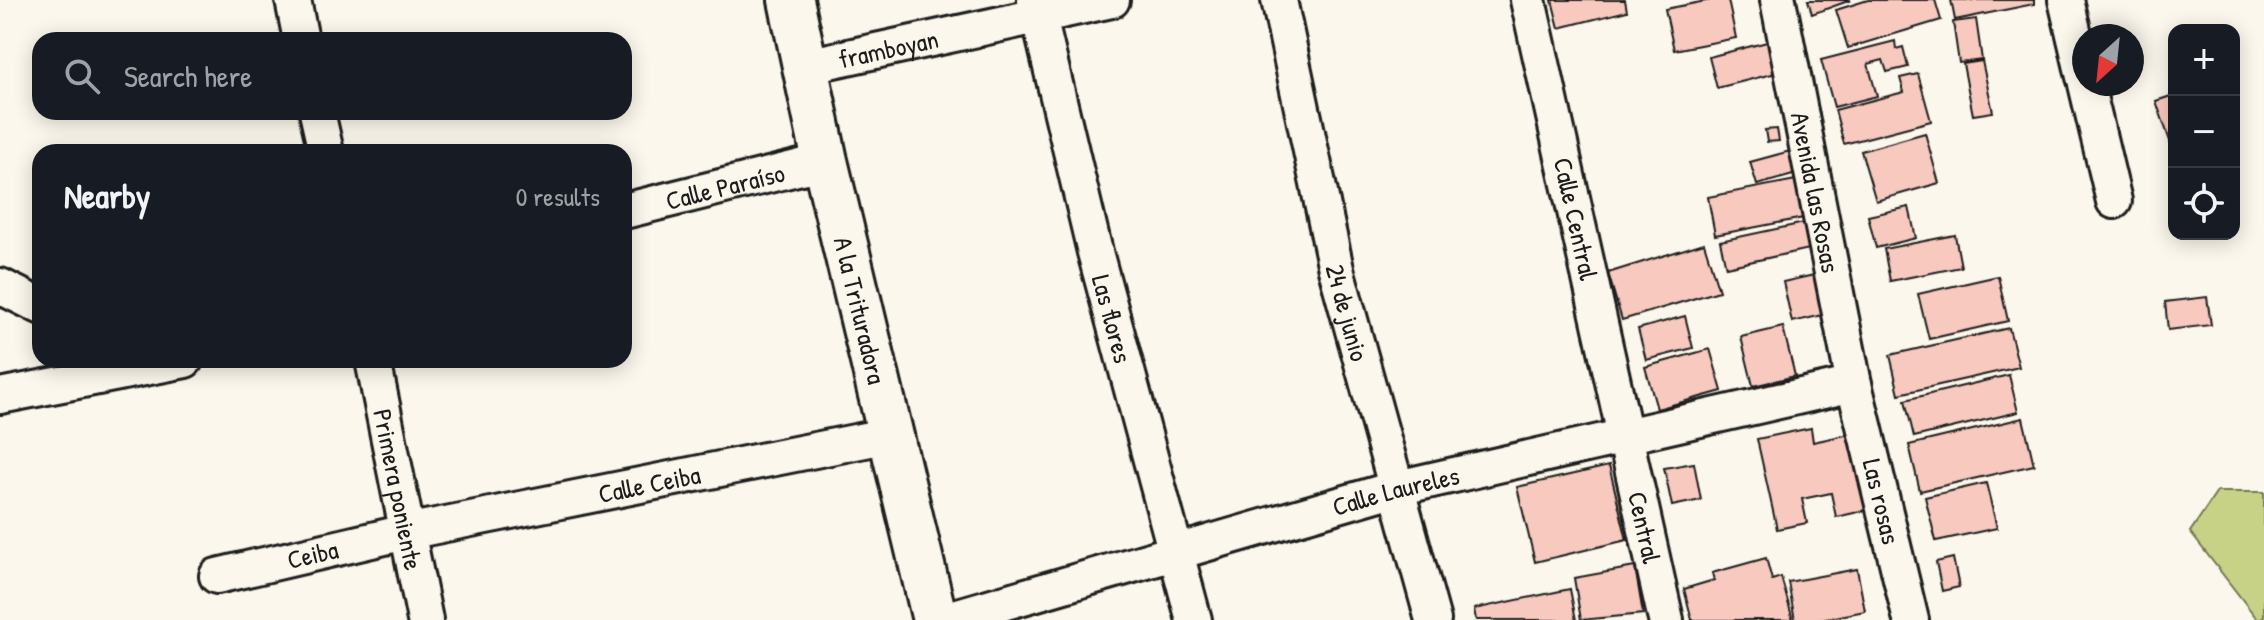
<!DOCTYPE html>
<meta charset="utf-8">
<style>
body{margin:0;font-family:"Patrick Hand",sans-serif;background:#242831;color:#f1f3f6}
.controls{position:absolute;right:24px;top:24px;display:grid;overflow:hidden;border-radius:16px;box-shadow:0 4px 20px #0003}
.controls button{width:72px;height:72px;display:grid;place-items:center;padding:0;border:0;border-bottom:2px solid #363941;background:#171b24;color:#f1f3f6;font:40px sans-serif}
.compass{position:absolute;left:2072px;top:24px;width:72px;height:72px;border-radius:50%;background:#171b24;box-shadow:0 4px 20px #0003;rotate:207deg}
.list{margin:0;padding:0;list-style:none}
h2{display:flex;justify-content:space-between;align-items:center;height:104px;margin:0;padding:0 32px;font-size:34px}
h2 small{font-size:26px;font-weight:400;color:#9ea1a6}
.icon{flex:none;width:44px;height:44px;fill:none;stroke:currentColor;stroke-width:2;stroke-linecap:round;stroke-linejoin:round}
.map{position:relative;flex:none;width:2264px;height:620px;overflow:hidden}
.search{position:absolute;background:#171b24;box-shadow:0 4px 20px #0003;left:32px;top:32px;width:600px;height:88px;display:flex;align-items:center;gap:20px;box-sizing:border-box;padding:0 28px;border-radius:24px;color:#9ea1a6;font-size:30px}
.panel{position:absolute;background:#171b24;box-shadow:0 4px 20px #0003;left:32px;top:144px;width:600px;height:224px;border-radius:24px}
.map>svg:first-child{display:block}
.green{fill:#c7d286;stroke:#727751;stroke-width:2}
.building{fill:#f8c9be;stroke:#1c1c1c;stroke-width:2}
.lines{fill:none;stroke-linecap:round;stroke-linejoin:round}
.street-casing{stroke:#1c1c1c;stroke-width:40}
.secondary-casing{stroke:#1c1c1c;stroke-width:50}
.street{stroke:#fbf7ec;stroke-width:34}
.secondary{stroke:#fbf7ec;stroke-width:44}
.labels{text-anchor:middle;dominant-baseline:central;stroke-width:8;stroke-linejoin:round;paint-order:stroke}
.street-label{font-size:26px;fill:#1c1c1c;stroke:#fbf7ec}
</style>
<div class="map">
<svg width="2264" height="620" viewBox="0 0 2264 620">
<rect width="100%" height="100%" fill="#fbf7ec"/>
<filter id="ink" filterUnits="userSpaceOnUse"><feTurbulence type="fractalNoise" baseFrequency=".0125" numOctaves="2"/><feDisplacementMap in="SourceGraphic" scale="16" xChannelSelector="R" yChannelSelector="G"/><feConvolveMatrix kernelMatrix="1 2 1 2 8 2 1 2 1" color-interpolation-filters="sRGB"/></filter>
<g filter="url(#ink)">
<!-- green -->
<polygon class="green" points="2217,492 2264,492 2264,616 2258,620 2190,532"/>
<!-- building -->
<g class="building">
<polygon points="1552,0 1625,0 1627,11 1559,28"/>
<polygon points="1711,0 1728,0 1736,38 1674,50 1665,9"/>
<polygon points="1808,0 1851,0 1812,14"/>
<polygon points="1868,0 1935,0 1941,20 1848,48 1836,10"/>
<polygon points="1951,0 2034,0 2034,4 1955,20"/>
<polygon points="1976,19 1982,60 1959,63 1953,22"/>
<polygon points="1771,41 1780,72 1717,88 1709,57"/>
<polygon points="1895,41 1896,49 1903,47 1908,67 1887,72 1883,60 1868,64 1877,96 1834,107 1821,60"/>
<polygon points="1982,61 1993,112 1973,115 1963,64"/>
<polygon points="1918,74 1931,121 1844,144 1835,110 1904,92 1900,78"/>
<polygon points="2174,95 2174,143 2171,144 2156,101"/>
<polygon points="1777,129 1779,141 1767,142 1765,130"/>
<polygon points="1925,133 1939,183 1876,201 1861,151"/>
<polygon points="1794,150 1800,173 1757,185 1750,162"/>
<polygon points="1806,178 1814,216 1715,235 1708,197"/>
<polygon points="1909,207 1916,238 1876,248 1868,216"/>
<polygon points="1809,222 1814,248 1726,267 1720,241"/>
<polygon points="1955,235 1961,267 1890,281 1884,249"/>
<polygon points="1704,243 1719,291 1622,320 1608,273"/>
<polygon points="1814,275 1823,315 1792,322 1783,282"/>
<polygon points="1998,276 2008,321 1929,339 1918,294"/>
<polygon points="2207,297 2211,325 2168,330 2165,302"/>
<polygon points="1685,316 1693,348 1646,360 1638,329"/>
<polygon points="1783,327 1795,376 1753,386 1741,337"/>
<polygon points="2009,328 2019,367 1899,394 1890,355"/>
<polygon points="1710,349 1722,391 1657,409 1645,367"/>
<polygon points="2009,375 2018,412 1914,437 1905,400"/>
<polygon points="2023,418 2034,465 1920,491 1909,445"/>
<polygon points="1811,428 1813,442 1855,433 1872,509 1836,517 1831,493 1802,499 1807,523 1777,529 1757,439"/>
<polygon points="1694,463 1701,500 1672,506 1664,468"/>
<polygon points="1609,466 1627,540 1535,562 1517,487"/>
<polygon points="1986,483 1997,528 1936,541 1925,497"/>
<polygon points="1766,558 1772,580 1781,577 1793,620 1692,620 1684,589 1714,580 1712,573"/>
<polygon points="1953,558 1959,587 1942,591 1936,562"/>
<polygon points="1635,567 1643,614 1581,620 1574,578"/>
<polygon points="1857,569 1865,611 1820,620 1795,620 1788,582"/>
<polygon points="1570,589 1576,620 1476,620 1474,609"/>
</g>
<g class="lines">
<!-- street casing -->
<g class="street-casing">
<g id="street">
<polyline points="293,0 301,40"/>
<path id="s1" d="M 1035,0 L 1095,252 L 1194,620"/>
<path id="s2" d="M 1279,0 L 1336,269 L 1433,620"/>
<path id="s3" d="M 1528,0 L 1666,620"/>
<path id="s4" d="M 1778,0 L 1854,384 L 1911,620"/>
<polyline points="2066,0 2084,77"/>
<path id="s5" d="M 806,66 L 1112,0"/>
<polyline points="2086,84 2114,201"/>
<polyline points="317,112 326,152"/>
<path id="s6" d="M 624,211 L 825,161"/>
<polyline points="0,286 40,306"/>
<path id="s7" d="M 373,360 L 425,620"/>
<polyline points="0,396 185,360"/>
<path id="s8" d="M 217,576 L 406,532 L 890,435"/>
<path id="s9" d="M 944,620 L 1397,488 L 1854,384"/>
</g>
</g>
<!-- secondary casing -->
<g class="secondary-casing">
<g id="secondary">
<path id="s10" d="M 791,0 L 825,161 L 935,620"/>
</g>
</g>
<!-- street -->
<use href="#street" class="street"/>
<!-- secondary -->
<use href="#secondary" class="secondary"/>
</g>
</g>
<g class="labels">
<!-- street labels -->
<g class="street-label">
<text stroke="none"><textPath href="#s5" startOffset="84">framboyan</textPath></text>
<text stroke="none"><textPath href="#s6" startOffset="104">Calle Paraíso</textPath></text>
<text stroke="none"><textPath href="#s4" startOffset="196">Avenida las Rosas</textPath></text>
<text stroke="none"><textPath href="#s3" startOffset="224">Calle Central</textPath></text>
<text stroke="none"><textPath href="#s10" startOffset="318">A la Trituradora</textPath></text>
<text stroke="none"><textPath href="#s2" startOffset="320">24 de junio</textPath></text>
<text stroke="none"><textPath href="#s1" startOffset="328">Las flores</textPath></text>
<text stroke="none"><textPath href="#s8" startOffset="442">Calle Ceiba</textPath></text>
<text stroke="none"><textPath href="#s7" startOffset="132">Primera poniente</textPath></text>
<text stroke="none"><textPath href="#s9" startOffset="470">Calle Laureles</textPath></text>
<text stroke="none"><textPath href="#s4" startOffset="512">Las rosas</textPath></text>
<text stroke="none"><textPath href="#s3" startOffset="540">Central</textPath></text>
<text stroke="none"><textPath href="#s8" startOffset="98">Ceiba</textPath></text>
</g>
</g>
</svg>
<div class="controls">
<button>+</button>
<button>−</button>
<button><svg class="icon" aria-label="locate" viewBox="0 0 24 24"><circle cx="12" cy="12" r="6"/><path d="M12 2v4M12 18v4M2 12h4M18 12h4"/></svg></button>
</div>
<svg class="compass" viewBox="-18 -18 36 36"><path d="M0-13l5 13h-10z" fill="#e53935"/><path d="M0 13l5-13h-10z" fill="#9ea1a6"/></svg>
<div class="search"><svg class="icon" aria-label="search" viewBox="0 0 24 24"><circle cx="10" cy="10" r="6"/><path d="M15 15l6 6"/></svg>Search here</div>
<section class="panel">
<h2>Nearby<small>0 results</small></h2>
<ul class="list">
</ul>
</section>
</div>
